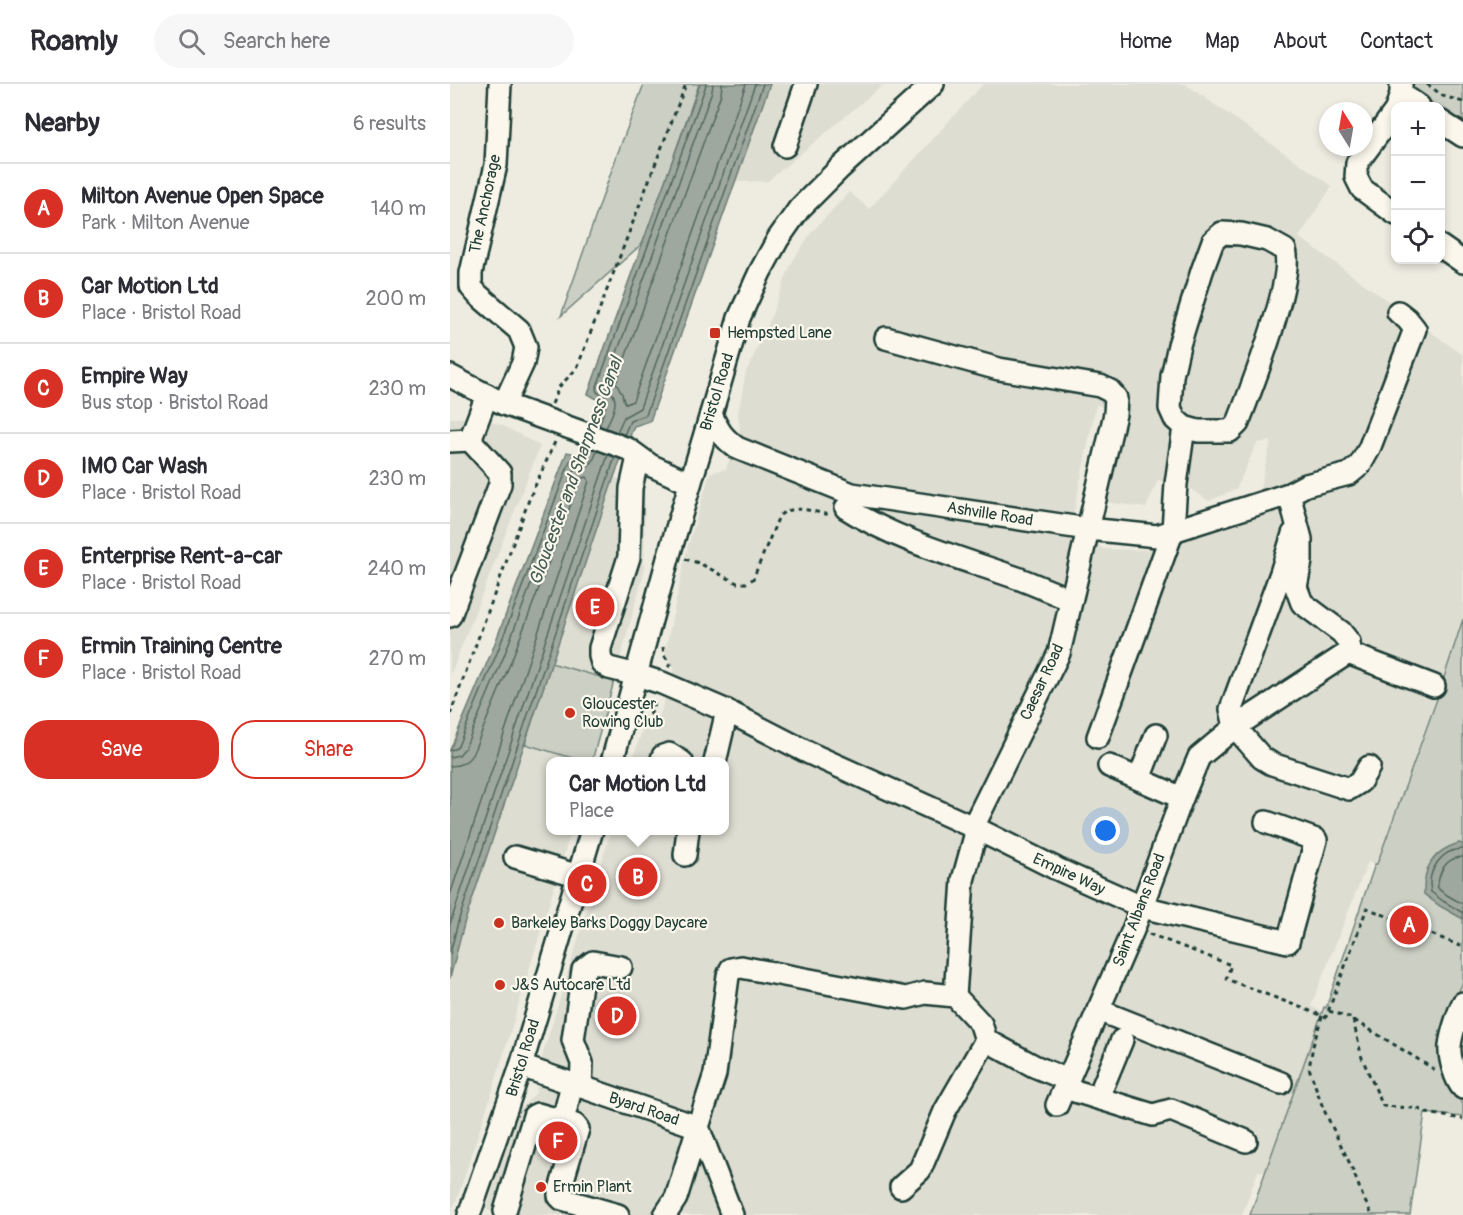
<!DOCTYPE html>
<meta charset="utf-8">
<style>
body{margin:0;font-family:Pangolin,sans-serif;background:#f7f7f7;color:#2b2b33}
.controls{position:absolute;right:18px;top:18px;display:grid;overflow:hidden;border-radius:12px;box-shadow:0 3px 9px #0003}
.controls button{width:54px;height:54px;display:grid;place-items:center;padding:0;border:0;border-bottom:2px solid #e1e1e2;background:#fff;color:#2b2b33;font:30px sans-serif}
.compass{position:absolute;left:869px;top:18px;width:54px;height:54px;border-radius:50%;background:#fff;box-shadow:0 3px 9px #0003;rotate:349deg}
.you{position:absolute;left:656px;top:747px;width:21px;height:21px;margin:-15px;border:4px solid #fff;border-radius:50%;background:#1a73e8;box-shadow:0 0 0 9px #1a73e833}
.badge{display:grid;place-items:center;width:39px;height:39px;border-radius:50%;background:#d93025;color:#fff;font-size:20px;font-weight:700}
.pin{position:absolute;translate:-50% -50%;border:3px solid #fff;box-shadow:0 2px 6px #0006}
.popup{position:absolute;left:96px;top:673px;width:183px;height:78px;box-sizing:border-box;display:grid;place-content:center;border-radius:12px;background:#fff;filter:drop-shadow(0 2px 4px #0005);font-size:20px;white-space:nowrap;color:#7c7c81}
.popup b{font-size:22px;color:#2b2b33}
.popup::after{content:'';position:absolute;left:50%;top:100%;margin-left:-12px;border:12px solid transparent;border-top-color:#fff}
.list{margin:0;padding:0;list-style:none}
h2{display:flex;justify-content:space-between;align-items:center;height:78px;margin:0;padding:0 24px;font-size:26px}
h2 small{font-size:20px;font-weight:400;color:#7c7c81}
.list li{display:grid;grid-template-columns:39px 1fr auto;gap:18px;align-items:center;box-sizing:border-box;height:90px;padding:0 24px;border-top:2px solid #e1e1e2}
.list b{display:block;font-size:22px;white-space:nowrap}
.list p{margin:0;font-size:20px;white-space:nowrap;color:#7c7c81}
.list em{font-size:20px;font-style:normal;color:#7c7c81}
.actions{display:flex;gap:12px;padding:18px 24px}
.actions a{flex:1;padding:14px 0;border:2px solid #d93025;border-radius:24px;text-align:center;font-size:21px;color:#d93025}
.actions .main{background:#d93025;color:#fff}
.icon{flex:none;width:33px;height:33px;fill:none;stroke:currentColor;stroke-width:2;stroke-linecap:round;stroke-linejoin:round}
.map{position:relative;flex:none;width:1013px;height:1131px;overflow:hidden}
header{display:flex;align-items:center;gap:36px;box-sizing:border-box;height:84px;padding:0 30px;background:#fff;border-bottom:2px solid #e1e1e2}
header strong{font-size:28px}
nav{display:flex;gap:33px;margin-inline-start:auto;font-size:21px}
.search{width:420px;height:54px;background:#f7f7f7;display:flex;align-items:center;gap:15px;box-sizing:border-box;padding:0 21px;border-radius:33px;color:#7c7c81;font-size:22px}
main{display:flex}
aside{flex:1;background:#fff}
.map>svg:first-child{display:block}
.built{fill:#ddddd2;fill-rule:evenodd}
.green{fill:#cbcfc4;stroke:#75867c;stroke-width:1.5}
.water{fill:#9fa89f;stroke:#6c7d74;stroke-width:1.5}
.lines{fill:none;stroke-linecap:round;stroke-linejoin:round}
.shore{stroke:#52685f;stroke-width:1.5}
.minor-casing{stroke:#1f3d34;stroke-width:26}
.path{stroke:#1f3d34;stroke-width:3;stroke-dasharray:4.5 4.5;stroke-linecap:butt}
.minor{stroke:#fbf7ec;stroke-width:21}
.poi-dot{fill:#c8321e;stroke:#fbf7ec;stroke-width:2}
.labels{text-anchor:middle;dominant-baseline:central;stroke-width:4.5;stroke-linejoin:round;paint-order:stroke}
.street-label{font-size:16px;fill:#1f3d34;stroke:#fbf7ec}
.poi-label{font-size:16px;fill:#1f3d34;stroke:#fbf7ec;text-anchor:start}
.water-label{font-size:18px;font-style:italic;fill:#455d54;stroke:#fbf7ec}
</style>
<header>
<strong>Roamly</strong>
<div class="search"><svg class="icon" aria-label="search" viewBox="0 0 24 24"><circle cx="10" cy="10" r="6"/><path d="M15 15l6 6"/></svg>Search here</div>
<nav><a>Home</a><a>Map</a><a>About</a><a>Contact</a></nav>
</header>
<main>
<aside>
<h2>Nearby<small>6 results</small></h2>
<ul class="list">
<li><span class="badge">A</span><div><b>Milton Avenue Open Space</b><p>Park · Milton Avenue</p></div><em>140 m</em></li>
<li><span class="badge">B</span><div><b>Car Motion Ltd</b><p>Place · Bristol Road</p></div><em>200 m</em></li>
<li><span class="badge">C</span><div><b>Empire Way</b><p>Bus stop · Bristol Road</p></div><em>230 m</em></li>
<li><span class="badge">D</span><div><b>IMO Car Wash</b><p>Place · Bristol Road</p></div><em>230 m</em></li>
<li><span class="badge">E</span><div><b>Enterprise Rent-a-car</b><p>Place · Bristol Road</p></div><em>240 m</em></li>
<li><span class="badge">F</span><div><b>Ermin Training Centre</b><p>Place · Bristol Road</p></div><em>270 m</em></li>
</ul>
<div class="actions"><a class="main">Save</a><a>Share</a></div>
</aside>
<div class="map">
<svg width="1013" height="1131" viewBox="0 0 1013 1131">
<rect width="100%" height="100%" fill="#eeece1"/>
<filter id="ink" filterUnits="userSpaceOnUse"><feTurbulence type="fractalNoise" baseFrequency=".0167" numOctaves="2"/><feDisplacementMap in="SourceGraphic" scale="12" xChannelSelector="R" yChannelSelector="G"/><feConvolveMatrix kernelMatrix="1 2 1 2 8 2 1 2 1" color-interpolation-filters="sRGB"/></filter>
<g filter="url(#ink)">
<!-- built -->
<g class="built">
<polygon points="318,0 434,0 318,97 282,98"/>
<path d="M 533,0 L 735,0 L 882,102 L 849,153 L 1013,271 L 1013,538 L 927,781 L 918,778 L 861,922 L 873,928 L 816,1088 L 808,1087 L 792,1131 L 44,1131 L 44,1129 L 36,1125 L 70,1025 L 86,1009 L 92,973 L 161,747 L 275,746 L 275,678 L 182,677 L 193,643 L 210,631 L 224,585 L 215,568 L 237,465 L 260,389 L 276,385 L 290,344 L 288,330 L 296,288 L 318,241 L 340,182 L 360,150 L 399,108 L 419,125 ZM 646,321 L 675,328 L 656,418 L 696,424 L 708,396 L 739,404 L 759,417 L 786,405 L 807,359 L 821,357 L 805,427 L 699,466 L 652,465 L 624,427 Z"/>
<polygon points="0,334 29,334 52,341 90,362 0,592"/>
<polygon points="164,393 195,403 194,488 164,597 101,579"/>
<polygon points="75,660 132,677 101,678 101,746 121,747 44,1002 8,1112 0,1131 0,894 14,840"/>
</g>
<!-- green -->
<g class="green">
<polygon points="194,0 249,0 194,158 111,232 167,71"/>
<polygon points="959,0 1013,0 1013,46 991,25 990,22 987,22 968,9 963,11"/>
<polygon points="1013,535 1013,898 991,947 991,968 1005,1010 1013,1020 1013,1033 975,1029 960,1131 800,1131 874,923 876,924 925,780 927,780 987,615"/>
<polygon points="101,579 164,597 142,677 132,677 75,660"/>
</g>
<!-- water -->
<g class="water">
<polygon points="250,0 320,0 200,337 184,342 164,393 14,840 0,894 0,666 42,567 117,368 131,371 152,318 138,310"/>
<path d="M 1009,759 L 1013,760 L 1013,835 L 990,822 L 974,810 C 973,783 983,767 1009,759 Z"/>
</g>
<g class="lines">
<!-- shore -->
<g class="shore">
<polyline points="272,0 271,10 166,299 172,310 174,318 176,320 183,317 296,0"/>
<polyline points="149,342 157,318 155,313 147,308 146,305 255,4 256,0"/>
<path d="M 156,344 C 160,334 170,319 162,309 C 160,307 157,305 155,302 L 262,7 L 263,0"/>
<polyline points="167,348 174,333 190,324 305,0"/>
<polyline points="174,351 180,337 196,331 313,0"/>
<polyline points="0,666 5,665 8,662 47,569 120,377 122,376 130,377 134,376 140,364"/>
<path d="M 0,673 L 9,671 L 15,664 L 54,572 L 124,386 C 140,380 140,386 147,367"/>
<path d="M 0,682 C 11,682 18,678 23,669 L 62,575 L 130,396 L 132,394 L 137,393 L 139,397 L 0,811"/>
<path d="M 1013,765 C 991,765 976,788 981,808 L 993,817 L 1013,829"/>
<path d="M 1013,773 C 1000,773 992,782 989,794 C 989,796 987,802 988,804 C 991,809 1008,817 1013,820"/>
<polyline points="0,840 158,371"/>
<polyline points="0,870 8,838 165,373"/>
</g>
<!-- minor casing -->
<g class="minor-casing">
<g id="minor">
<polyline points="50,0 46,81 21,189 21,203 28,211 69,246 76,263 73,279 54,320"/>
<polyline points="951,10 969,22"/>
<polyline points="947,22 951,10 951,0"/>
<polyline points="946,26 907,79 906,93 912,105 946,130"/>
<polyline points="990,37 1013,52"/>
<polyline points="335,62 356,0"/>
<polyline points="990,162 1013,178"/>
<polyline points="436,254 549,285 650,302 660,307 666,314 665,330 609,569 523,743"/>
<polyline points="0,292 54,320 178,365 200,381 240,399"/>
<path d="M 261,330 C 268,346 272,353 287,364 L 402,410 L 638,445 L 707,452 L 839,410 L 856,401 L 899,390 L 910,381 L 919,365 L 965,245 L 957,235 L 948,228"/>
<polyline points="20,356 37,311"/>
<polyline points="0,357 20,356"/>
<polyline points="188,373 181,404 179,473 150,564 150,572 152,579 159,584 187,591 212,599 277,627 359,669 523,743 607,785 692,823 838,858 866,756 816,738"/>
<polyline points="839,410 851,455 851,477 846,503 852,519 891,548 899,558 898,569 785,643 781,625 831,489 843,450 848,445"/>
<path d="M 396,424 C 449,458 511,474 570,495 C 588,502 604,509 621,516"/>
<polyline points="0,532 50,400 50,389 20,356"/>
<polyline points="898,569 984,602"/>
<path d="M 648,653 L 723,446 L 726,400 L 734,343 L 725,335 L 720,324 L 722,292 L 729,261 L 752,187 L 763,157 L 772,149 L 791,150 L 817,156 L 835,166 C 845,194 800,308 788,339 L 780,347 L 748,347 L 734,343"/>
<polyline points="162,678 219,471 261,330 289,234 310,188 328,155 349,125 389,85 483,0"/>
<polyline points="211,678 213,672 219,670 232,678"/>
<polyline points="265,678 277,627"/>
<polyline points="659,682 732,714"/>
<polyline points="689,695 706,651"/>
<polyline points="235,771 238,746"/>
<polyline points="65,773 129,792"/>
<polyline points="505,912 513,796 527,745"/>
<path d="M 1013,919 C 1008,929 1001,951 1000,962 C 999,973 1005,996 1013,1004"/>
<polyline points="648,926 831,999"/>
<polyline points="71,982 248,1043 226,1114 215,1131"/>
<polyline points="131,1003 132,979 123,956 133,886 143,878 171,883"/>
<polyline points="615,1004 703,1031 721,1026 796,1057"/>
<polyline points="648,1014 672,956"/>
<polyline points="607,1021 683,846 732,714 749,673 785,643 812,674 822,680 899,705 910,698 919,683"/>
<polyline points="113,1037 125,1041 128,1045 109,1109 109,1112 112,1115 168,1131"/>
<polyline points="451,1103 470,1086 495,1027 536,956"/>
<polyline points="55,1127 84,1032 88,1030 113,1037 122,1000"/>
<polyline points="19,1131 71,982 142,746"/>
<polyline points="282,1131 248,1043 265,990 278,892 281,885 291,883 456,914 475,909 505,912 531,940 536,956 584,982 618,996"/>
</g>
</g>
<!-- path -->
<g class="path">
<polyline points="977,0 993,12 1013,18"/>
<polyline points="102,320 109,303 127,284 236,0"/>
<path d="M 235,475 L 249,479 L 287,499 L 296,499 L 303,495 L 329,432 C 344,419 363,428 381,431"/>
<polyline points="213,563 214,571 220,580 218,584"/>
<polyline points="0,631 80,413 105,358"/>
<polyline points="193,637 201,629 206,615"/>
<polyline points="699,850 781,881 776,895 876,933 917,824 1013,863"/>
<polyline points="879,927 901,934 987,987"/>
<polyline points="872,932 863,962 859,984 873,1024 901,1082 913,1113 922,1131"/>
<polyline points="903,936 912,974 933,1022 962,1024 969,1025 976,1029 1013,1035"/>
</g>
<!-- minor -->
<use href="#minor" class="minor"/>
</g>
</g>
<!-- markers -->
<g class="poi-dot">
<rect x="259" y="243" width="12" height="12" rx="3"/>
<circle cx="120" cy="629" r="6"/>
<circle cx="49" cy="839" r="6"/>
<circle cx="50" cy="901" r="6"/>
<circle cx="91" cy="1103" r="6"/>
</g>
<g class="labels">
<!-- street labels -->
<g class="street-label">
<text transform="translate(35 120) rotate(-78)">The Anchorage</text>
<text transform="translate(267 308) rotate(-73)">Bristol Road</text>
<text transform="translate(540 430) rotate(9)">Ashville Road</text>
<text transform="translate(592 598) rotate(-65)">Caesar Road</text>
<text transform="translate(619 790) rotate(25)">Empire Way</text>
<text transform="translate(689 826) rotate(-69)">Saint Albans Road</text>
<text transform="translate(73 974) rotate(-73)">Bristol Road</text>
<text transform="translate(194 1025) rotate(19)">Byard Road</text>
</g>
<!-- poi labels -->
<g class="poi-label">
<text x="277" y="249">Hempsted Lane</text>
<text x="132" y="620">Gloucester<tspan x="132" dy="18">Rowing Club</tspan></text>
<text x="61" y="839">Barkeley Barks Doggy Daycare</text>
<text x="62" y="901">J&amp;S Autocare Ltd</text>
<text x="103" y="1103">Ermin Plant</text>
</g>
<!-- water labels -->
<g class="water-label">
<text transform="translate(126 387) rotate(-70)">Gloucester and Sharpness Canal</text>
</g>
</g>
</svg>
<div class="controls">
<button>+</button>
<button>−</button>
<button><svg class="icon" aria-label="locate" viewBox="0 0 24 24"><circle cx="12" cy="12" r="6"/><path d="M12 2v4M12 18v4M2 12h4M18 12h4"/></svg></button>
</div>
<svg class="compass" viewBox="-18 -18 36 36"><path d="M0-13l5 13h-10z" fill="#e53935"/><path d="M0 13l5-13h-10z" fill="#7c7c81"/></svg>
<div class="you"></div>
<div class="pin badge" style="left:959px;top:841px">A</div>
<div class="pin badge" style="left:188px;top:793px">B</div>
<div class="popup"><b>Car Motion Ltd</b>Place</div>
<div class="pin badge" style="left:137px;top:800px">C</div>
<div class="pin badge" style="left:167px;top:932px">D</div>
<div class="pin badge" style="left:145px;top:523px">E</div>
<div class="pin badge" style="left:108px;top:1057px">F</div>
</div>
</main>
